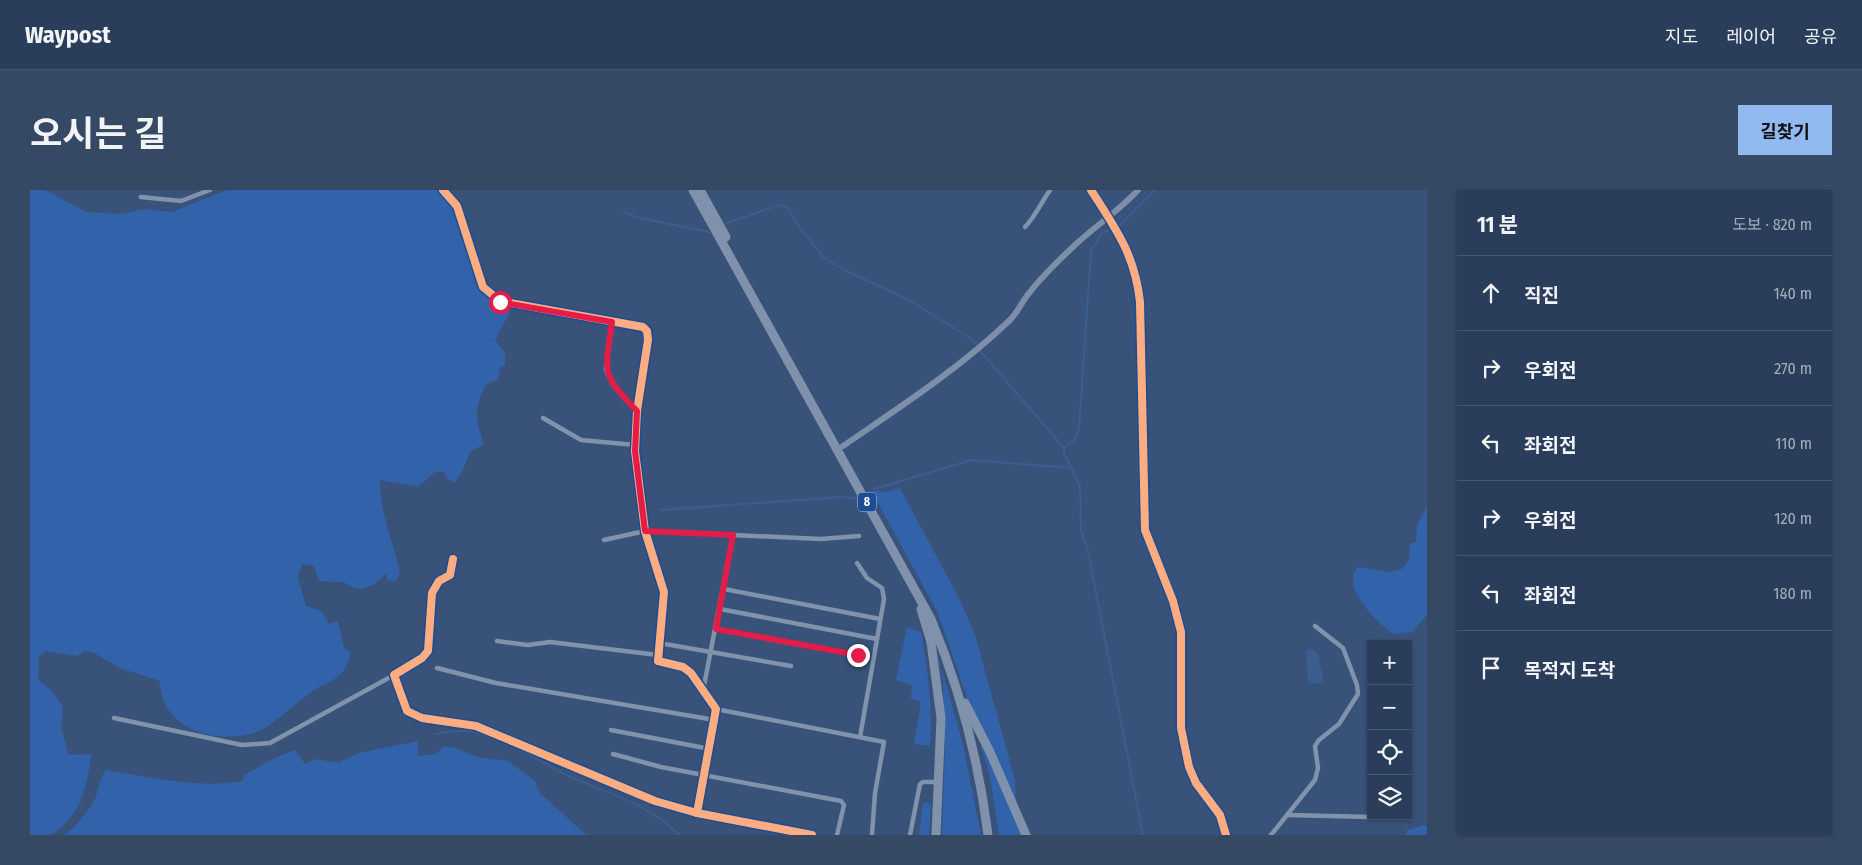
<!DOCTYPE html>
<html lang="ko">
<meta charset="utf-8">
<style>
body{margin:0;font-family:"Fira Sans Condensed","Noto Sans KR",sans-serif;background:#364964;color:#f1f3f6}
.controls{position:absolute;right:15px;bottom:15px;display:grid;overflow:hidden;border-radius:0px;box-shadow:0 1px 4px #0004}
.controls button{width:45px;height:45px;display:grid;place-items:center;padding:0;border:0;border-bottom:1px solid #465771;background:#2a3e5b;color:#f1f3f6;font:25px sans-serif}
.stop{position:absolute;width:15px;height:15px;margin:-11px;border:4px solid #e11d48;border-radius:50%;background:#fff}
.stop.end{background:#e11d48;border-color:#fff;box-shadow:0 1px 5px #0008}
.list{margin:0;padding:0;list-style:none}
h2{display:flex;justify-content:space-between;align-items:center;height:65px;margin:0;padding:0 20px;font-size:21px}
h2 small{font-size:16px;font-weight:400;color:#a5aebb}
.list li{display:grid;grid-template-columns:32px 1fr auto;gap:15px;align-items:center;box-sizing:border-box;height:75px;padding:0 20px;border-top:1px solid #465771}
.list b{display:block;font-size:19px;white-space:nowrap}
.list em{font-size:16px;font-style:normal;color:#a5aebb}
.icon{flex:none;width:28px;height:28px;fill:none;stroke:currentColor;stroke-width:2;stroke-linecap:round;stroke-linejoin:round}
.map{position:relative;flex:none;width:1397px;height:645px;overflow:hidden;border-radius:0px}
header{display:flex;align-items:center;gap:30px;box-sizing:border-box;height:70px;padding:0 25px;background:#2a3e5b;border-bottom:1px solid #465771}
header strong{font-size:24px}
nav{display:flex;gap:28px;margin-inline-start:auto;font-size:18px}
.intro{display:flex;align-items:center;justify-content:space-between;box-sizing:border-box;height:120px;padding:0 30px}
h1{margin:0;font-size:35px}
.button{padding:12px 22px;border-radius:0px;background:#90b9f0;color:#111;font-size:18px;font-weight:700}
main{display:flex;gap:30px;padding:0 30px}
aside{flex:1;background:#2a3e5b;border-radius:0px;box-shadow:0 1px 4px #0004}
.map>svg:first-child{display:block}
.green{fill:#3263aa}
.water{fill:#3c5d90}
.lines{fill:none;stroke-linecap:round;stroke-linejoin:round}
.stream{stroke:#3c5d90;stroke-width:2}
.street{stroke:#8193ac;stroke-width:4.5}
.secondary{stroke:#7c8ea8;stroke-width:6}
.highway{stroke:#8092ab;stroke-width:9}
.cycleway-casing{stroke:#1d4d94;stroke-width:11}
.cycleway{stroke:#ffac80;stroke-width:8}
.route{stroke:#e11d48;stroke-width:6}
.labels{text-anchor:middle;dominant-baseline:central;stroke-width:4.5;stroke-linejoin:round;paint-order:stroke}
.shield{fill:#1d4d94;stroke:#bbcadf;stroke-width:1}
.shield-label{font-size:12px;font-weight:bold;fill:#fff}
</style>
<header>
<strong>Waypost</strong>
<nav><a>지도</a><a>레이어</a><a>공유</a></nav>
</header>
<div class="intro"><h1>오시는 길</h1><a class="button">길찾기</a></div>
<main>
<div class="map">
<svg width="1397" height="645" viewBox="0 0 1397 645">
<rect width="100%" height="100%" fill="#385279"/>
<!-- green -->
<g class="green">
<path d="M 0,0 L 15,0 L 56,22 L 89,24 L 115,19 L 142,22 L 197,0 L 409,0 L 425,20 L 450,98 L 480,122 L 465,150 L 475,163 L 475,175 L 470,178 L 468,189 L 456,195 C 443,222 445,226 454,254 L 440,262 L 433,280 L 425,293 L 416,288 L 414,282 L 405,282 L 388,297 L 350,290 C 350,323 363,351 370,383 L 365,392 L 357,390 L 357,383 L 345,394 L 332,399 L 324,398 L 313,392 L 289,391 L 284,376 L 272,374 L 268,387 L 276,416 L 292,421 L 299,434 L 308,431 L 314,457 L 321,463 C 318,473 315,482 306,488 C 300,493 292,495 286,499 C 268,510 243,537 224,543 C 184,555 130,538 130,491 L 90,478 L 64,463 L 56,461 L 47,466 L 16,461 L 9,467 L 8,490 L 20,499 L 33,517 L 31,538 L 39,565 L 62,564 C 54,602 55,621 21,645 L 0,645 Z"/>
<polygon points="870,298 930,410 945,445 985,590 986,617 938,510 908,423 842,302 849,300 852,303"/>
<path d="M 1397,316 L 1397,425 L 1382,442 L 1364,444 C 1348,434 1309,396 1328,377 L 1359,382 L 1372,379 L 1379,369 L 1380,354 L 1386,352 L 1387,335 Z"/>
<path d="M 877,437 L 891,442 C 898,480 903,517 900,556 L 884,554 L 891,512 L 881,509 L 882,495 L 866,490 Z"/>
<polygon points="904,452 933,554 951,645 912,645 915,555 913,489"/>
<polygon points="947,542 992,645 969,645 960,587"/>
<path d="M 388,551 L 388,566 L 406,564 L 413,557 L 423,557 L 447,567 L 478,571 L 505,591 L 509,602 L 556,645 L 34,645 C 46,637 58,622 65,609 C 69,599 69,589 76,580 C 122,587 167,599 213,591 L 214,585 L 249,566 L 265,560 L 275,574 L 287,569 L 308,573 L 328,563 Z"/>
<polygon points="893,613 899,613 901,616 899,645 889,645"/>
<polygon points="1394,635 1397,636 1397,645 1375,645 1378,640"/>
</g>
<!-- water -->
<polygon class="water" points="1279,458 1288,463 1294,494 1278,493 1276,462"/>
<g class="lines">
<!-- stream -->
<g class="stream">
<polyline points="594,22 605,27 679,42"/>
<polyline points="696,33 749,15 758,18 767,34 794,68 816,81 877,109 937,146 947,154 952,163 1034,258"/>
<polyline points="1090,35 1125,0"/>
<polyline points="1082,39 1072,43 1061,61 1049,239 1045,249 1034,258 1034,263 1050,296 1051,340 1058,361 1113,645"/>
<polyline points="844,299 942,270 1042,278"/>
<polyline points="631,320 810,307 827,308"/>
<path d="M 404,544 C 419,542 434,539 450,543 C 481,551 510,573 539,586 C 578,604 618,613 649,645"/>
</g>
<!-- street -->
<g class="street">
<polyline points="413,0 427,16 453,97 470,111 613,137 617,141 618,150 607,221 605,261 615,341 634,402 628,471 653,477 661,483 686,519 667,623"/>
<polyline points="111,7 151,11 180,0"/>
<path d="M 995,37 C 1005,27 1011,13 1020,0"/>
<path d="M 582,132 L 576,179 C 581,197 595,208 607,221"/>
<polyline points="513,228 551,250 605,255"/>
<polyline points="574,350 615,341 791,349 829,346"/>
<polyline points="423,369 420,385 409,391 402,403 398,461 392,468 364,485 377,521 392,528 446,536 625,611 667,623 782,645"/>
<polyline points="827,373 837,388 852,398 854,409 830,547"/>
<polyline points="694,399 850,429"/>
<polyline points="690,419 847,449"/>
<polyline points="686,439 828,465"/>
<polyline points="467,451 498,455 520,452 628,465"/>
<polyline points="629,453 761,476"/>
<polyline points="407,478 466,493 685,530"/>
<polyline points="673,501 703,345"/>
<polyline points="686,519 854,552 845,603 842,645"/>
<polyline points="84,528 212,555 240,553 364,485"/>
<polyline points="581,540 680,559"/>
<polyline points="583,564 631,577 811,611 814,615 807,645"/>
<polyline points="1258,625 1340,627"/>
<polyline points="880,645 890,594 893,592 908,592"/>
<polyline points="1241,645 1285,590 1288,578 1285,556 1289,550 1309,534 1328,504 1327,495 1313,458 1285,436"/>
</g>
<!-- secondary -->
<g class="secondary">
<path d="M 1061,0 C 1086,39 1105,65 1110,112 L 1115,340 L 1143,411 L 1151,442 L 1151,538 L 1159,577 L 1166,593 L 1190,625 L 1196,645"/>
<path d="M 813,256 C 870,217 930,178 980,130 C 988,122 992,111 1000,102 C 1013,85 1029,70 1045,55 C 1065,36 1089,21 1108,0"/>
</g>
<!-- highway -->
<g class="highway">
<path d="M 663,0 L 901,429 C 929,497 949,571 958,645"/>
<polyline points="670,0 696,47"/>
<polyline points="891,419 901,452 911,528 906,645"/>
<polyline points="935,513 960,562 996,645"/>
</g>
<!-- cycleway casing -->
<g class="cycleway-casing">
<g id="cycleway">
<polyline points="413,0 427,16 453,97 470,111 613,137 617,141 618,150 607,221 605,261 615,341 634,402 628,471 653,477 661,483 686,519 667,623"/>
<path d="M 1061,0 C 1086,39 1105,65 1110,112 L 1115,340 L 1143,411 L 1151,442 L 1151,538 L 1159,577 L 1166,593 L 1190,625 L 1196,645"/>
<polyline points="423,369 420,385 409,391 402,403 398,461 392,468 364,485 377,521 392,528 446,536 625,611 667,623 782,645"/>
</g>
</g>
<!-- cycleway -->
<use href="#cycleway" class="cycleway"/>
</g>
<g class="lines">
<!-- route -->
<path class="route" d="M 470,112 L 582,132 C 575,184 570,182 607,221 L 605,261 L 615,341 L 703,345 L 686,439 L 828,465"/>
</g>
<g class="labels">
<!-- shield labels -->
<rect class="shield" x="828" y="302.5" width="18" height="19" rx="4"/>
<g class="shield-label">
<text x="837" y="312">8</text>
</g>
</g>
</svg>
<div class="controls">
<button>+</button>
<button>−</button>
<button><svg class="icon" aria-label="locate" viewBox="0 0 24 24"><circle cx="12" cy="12" r="6"/><path d="M12 2v4M12 18v4M2 12h4M18 12h4"/></svg></button>
<button><svg class="icon" aria-label="layers" viewBox="0 0 24 24"><path d="M12 4l9 5-9 5-9-5zM3 14l9 5 9-5"/></svg></button>
</div>
<div class="stop" style="left:470px;top:112px"></div>
<div class="stop end" style="left:828px;top:465px"></div>
</div>
<aside>
<h2>11 분<small>도보 · 820 m</small></h2>
<ul class="list">
<li><svg class="icon" aria-label="ahead" viewBox="0 0 24 24"><path d="M12 20V5M6 11l6-6 6 6"/></svg><div><b>직진</b></div><em>140 m</em></li>
<li><svg class="icon" aria-label="right" viewBox="0 0 24 24"><path d="M7 20v-9h11M14 6l5 5-5 5"/></svg><div><b>우회전</b></div><em>270 m</em></li>
<li><svg class="icon" aria-label="left" viewBox="0 0 24 24"><path d="M17 20v-9H6M10 6l-5 5 5 5"/></svg><div><b>좌회전</b></div><em>110 m</em></li>
<li><svg class="icon" aria-label="right" viewBox="0 0 24 24"><path d="M7 20v-9h11M14 6l5 5-5 5"/></svg><div><b>우회전</b></div><em>120 m</em></li>
<li><svg class="icon" aria-label="left" viewBox="0 0 24 24"><path d="M17 20v-9H6M10 6l-5 5 5 5"/></svg><div><b>좌회전</b></div><em>180 m</em></li>
<li><svg class="icon" aria-label="arrive" viewBox="0 0 24 24"><path d="M6 21V4h12l-3 4 3 4H6"/></svg><div><b>목적지 도착</b></div></li>
</ul>
</aside>
</main>
